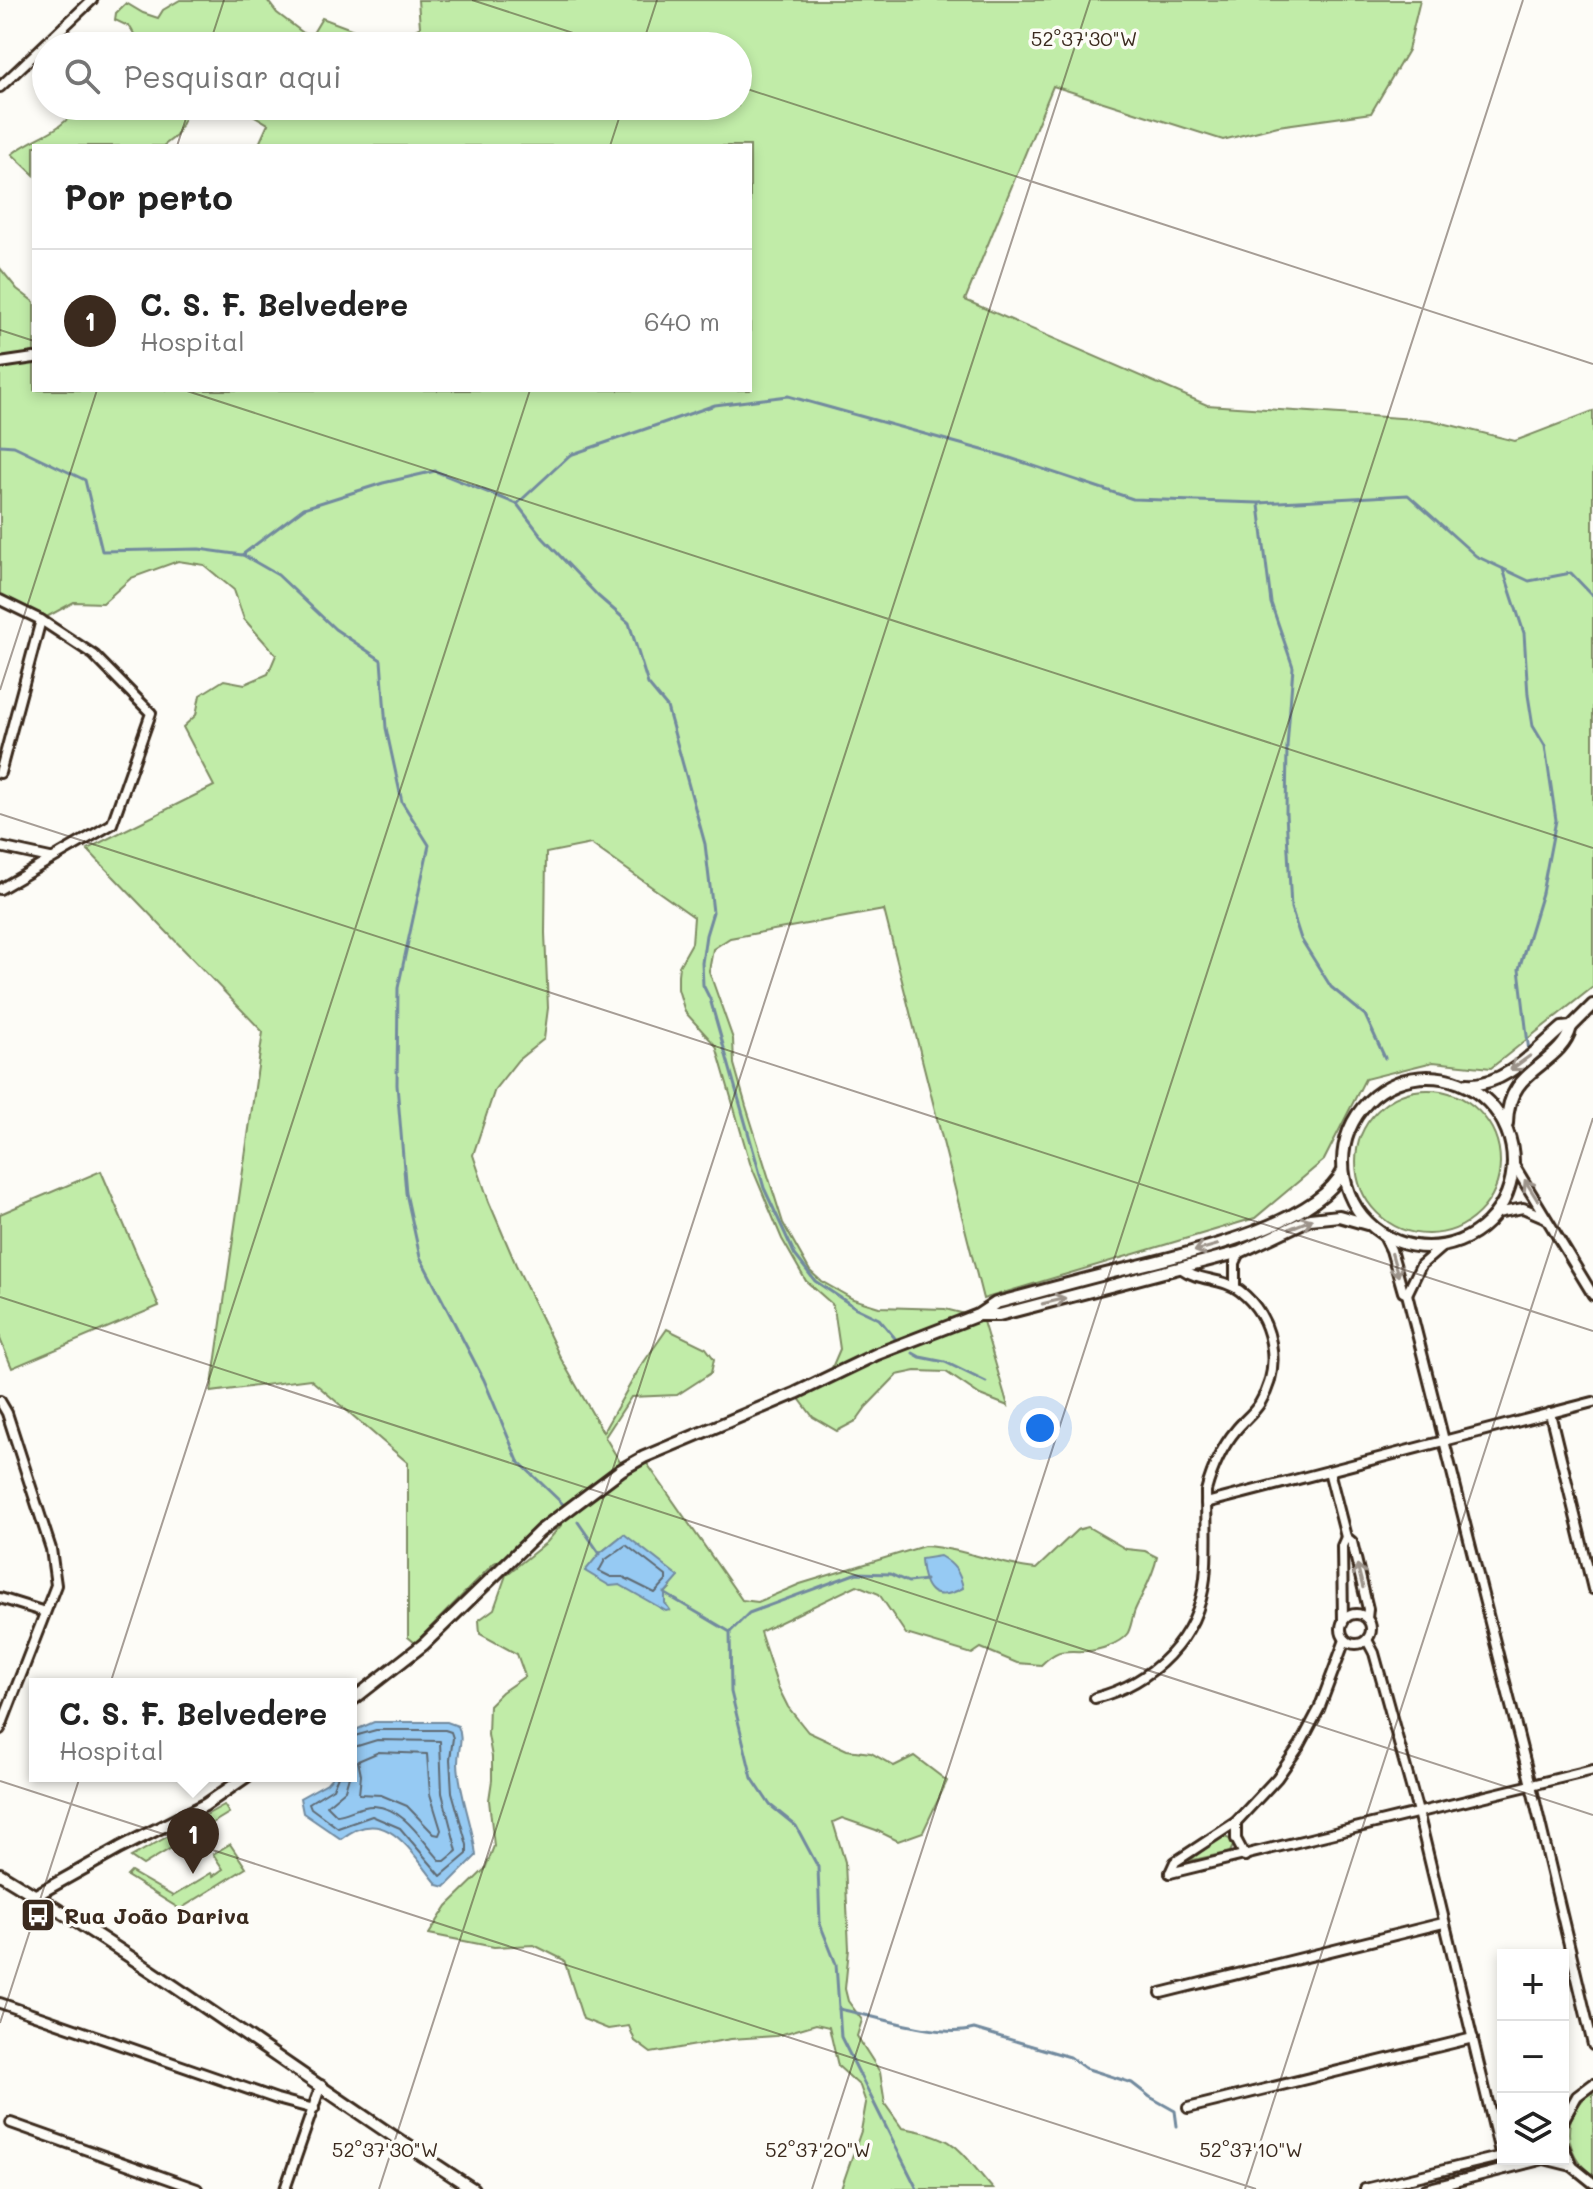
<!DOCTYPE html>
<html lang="pt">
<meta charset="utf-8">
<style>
body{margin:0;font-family:Mali,sans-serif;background:#f6f6f6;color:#222}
.controls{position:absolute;right:24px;bottom:24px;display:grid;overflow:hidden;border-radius:0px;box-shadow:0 4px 12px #0003}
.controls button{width:72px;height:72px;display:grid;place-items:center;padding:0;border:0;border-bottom:2px solid #e0e0e0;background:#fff;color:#222;font:40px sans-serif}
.you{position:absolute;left:1040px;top:1428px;width:28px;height:28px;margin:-20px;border:6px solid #fff;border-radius:50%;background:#1a73e8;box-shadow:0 0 0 12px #1a73e833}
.badge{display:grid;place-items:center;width:52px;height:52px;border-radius:50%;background:#3b2a1e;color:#fff;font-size:26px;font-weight:700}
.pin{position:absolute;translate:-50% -66px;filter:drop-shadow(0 2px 4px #0008)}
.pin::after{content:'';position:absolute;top:42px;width:28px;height:24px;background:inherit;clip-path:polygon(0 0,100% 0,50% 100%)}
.popup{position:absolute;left:29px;top:1678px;width:328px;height:104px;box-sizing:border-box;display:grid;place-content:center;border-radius:0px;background:#fff;filter:drop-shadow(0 2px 6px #0005);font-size:26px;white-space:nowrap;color:#767676}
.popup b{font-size:30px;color:#222}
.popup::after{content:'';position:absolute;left:50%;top:100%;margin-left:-16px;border:16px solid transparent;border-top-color:#fff}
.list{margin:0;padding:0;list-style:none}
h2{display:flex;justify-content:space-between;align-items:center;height:104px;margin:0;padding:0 32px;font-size:34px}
h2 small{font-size:26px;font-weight:400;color:#767676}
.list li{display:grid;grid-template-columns:52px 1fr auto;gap:24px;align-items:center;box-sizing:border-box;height:144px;padding:0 32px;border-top:2px solid #e0e0e0}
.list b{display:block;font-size:30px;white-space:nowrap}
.list p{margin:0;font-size:26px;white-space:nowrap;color:#767676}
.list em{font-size:26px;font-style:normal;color:#767676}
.icon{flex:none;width:44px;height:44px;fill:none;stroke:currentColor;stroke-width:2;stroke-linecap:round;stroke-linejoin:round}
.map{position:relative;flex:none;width:1593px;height:2189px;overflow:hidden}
.search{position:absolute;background:#fff;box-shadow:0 4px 12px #0003;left:32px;top:32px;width:720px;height:88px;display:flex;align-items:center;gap:20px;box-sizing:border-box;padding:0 28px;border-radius:44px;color:#767676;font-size:30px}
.panel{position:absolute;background:#fff;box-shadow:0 4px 12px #0003;left:32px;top:144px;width:720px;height:248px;border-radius:0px}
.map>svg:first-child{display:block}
.green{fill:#c1eca8;stroke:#7e8b63;stroke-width:2;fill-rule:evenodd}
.water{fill:#96caf3;stroke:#728a9e;stroke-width:2}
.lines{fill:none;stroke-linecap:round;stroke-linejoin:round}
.shore{stroke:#5f6a73;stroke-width:2}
.stream{stroke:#728a9e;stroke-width:3}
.minor-casing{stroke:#3b2a1e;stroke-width:14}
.tertiary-casing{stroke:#3b2a1e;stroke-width:16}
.minor{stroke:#fdfcf7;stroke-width:8}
.tertiary{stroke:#fdfcf7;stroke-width:10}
.oneway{stroke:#9c938a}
.ticks{fill:none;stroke:#3b2a1e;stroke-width:2;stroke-opacity:0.45}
.labels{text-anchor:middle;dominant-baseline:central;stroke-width:7;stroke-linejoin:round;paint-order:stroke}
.poi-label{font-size:22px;font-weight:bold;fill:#3b2a1e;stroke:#fdfcf7;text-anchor:start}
.ticks-label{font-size:20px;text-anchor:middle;fill:#3b2a1e;stroke:#fdfcf7;stroke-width:7;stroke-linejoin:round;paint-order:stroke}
</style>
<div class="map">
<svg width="1593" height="2189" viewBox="0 0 1593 2189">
<rect width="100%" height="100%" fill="#fdfcf7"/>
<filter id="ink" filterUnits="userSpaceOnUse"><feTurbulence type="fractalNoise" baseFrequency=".0125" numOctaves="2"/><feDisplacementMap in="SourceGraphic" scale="16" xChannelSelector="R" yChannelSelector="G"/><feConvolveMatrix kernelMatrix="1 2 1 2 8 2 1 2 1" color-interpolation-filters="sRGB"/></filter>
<g filter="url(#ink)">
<!-- green -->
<g class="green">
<path d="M 180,0 L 267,0 L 277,13 L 310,38 L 322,18 L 391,44 L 420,27 L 418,0 L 1420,0 L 1408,50 L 1371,113 L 1278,126 L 1223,140 L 1053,86 L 965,300 L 1207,405 L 1430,420 L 1515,441 L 1593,411 L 1593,987 L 1491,1068 L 1433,1062 L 1365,1079 L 1324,1160 L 1255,1218 L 983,1299 L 884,910 L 730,938 L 713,949 L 709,971 L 733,1039 L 734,1064 L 746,1106 L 783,1223 L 810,1271 L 821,1281 L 853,1299 L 879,1307 L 945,1309 L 982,1318 L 1008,1406 L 980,1395 L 946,1372 L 916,1371 L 897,1375 L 866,1407 L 856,1421 L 837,1431 L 813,1417 L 798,1397 L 800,1386 L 831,1370 L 840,1349 L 835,1315 L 832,1304 L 806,1281 L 782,1239 L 750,1163 L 716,1046 L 685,1012 L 678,989 L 678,975 L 679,966 L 692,943 L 694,917 L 591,844 L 546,853 L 545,933 L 548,1008 L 544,1039 L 518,1060 L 495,1089 L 473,1155 L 489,1202 L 516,1265 L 561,1359 L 603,1432 L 639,1369 L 667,1329 L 706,1348 L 714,1359 L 711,1373 L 677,1395 L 631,1397 L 605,1437 L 626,1472 L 646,1462 L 742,1600 L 758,1602 L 800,1584 L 924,1546 C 962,1548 998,1565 1036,1569 L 1077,1530 L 1088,1527 L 1126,1549 L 1145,1551 L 1157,1557 C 1153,1577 1143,1592 1135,1610 C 1132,1617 1131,1629 1127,1634 C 1119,1644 1098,1651 1086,1651 C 1062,1652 1060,1647 1041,1665 L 1017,1663 L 981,1648 L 972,1654 L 906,1634 L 879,1594 L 857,1585 L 760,1632 L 778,1687 L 788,1707 L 808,1732 L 847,1750 L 871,1753 L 894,1766 L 914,1756 L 947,1781 L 923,1832 L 898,1841 L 876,1830 L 842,1818 L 833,1822 L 845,1862 L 849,1949 L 845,1989 L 848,2001 L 862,2020 L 857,2036 L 880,2072 L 885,2104 L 902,2128 C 959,2137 957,2148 993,2189 L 841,2189 L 861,2131 L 866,2103 L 860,2086 L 838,2066 L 829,2027 L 816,2024 L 776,2036 L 731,2039 L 651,2053 L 635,2041 L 629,2026 L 608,2029 L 583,2019 L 564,1960 L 534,1945 L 494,1947 L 429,1934 L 447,1906 L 485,1869 L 494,1846 L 489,1800 L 492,1780 L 492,1757 L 488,1735 L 489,1705 L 502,1692 L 525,1676 L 517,1654 L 480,1634 L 479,1620 L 494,1609 L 506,1575 L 547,1542 L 562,1524 L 543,1538 L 494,1563 L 415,1643 L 408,1637 L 408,1463 L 310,1379 L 211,1392 L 263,1032 L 87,849 L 214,786 L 183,727 L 196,715 L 200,695 L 224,680 L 245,684 L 268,674 L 276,655 L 244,619 L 234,590 L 204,565 L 178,561 L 131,578 L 103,603 L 74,602 L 41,620 L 0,600 L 0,268 L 17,289 L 34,302 L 34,390 L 750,390 L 750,146 L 258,146 L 268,124 L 238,106 L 738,106 L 738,46 L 141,46 L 130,27 L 115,20 L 116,13 L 126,3 L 143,13 L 158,18 L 163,10 ZM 624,1534 L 671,1587 L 665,1593 L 665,1603 L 669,1610 L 620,1584 L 599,1554 Z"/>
<path d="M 78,106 L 200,106 L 188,110 L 176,136 L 163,146 L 34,146 L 34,175 L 12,154 C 36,135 60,134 78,106 Z"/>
<circle cx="1428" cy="1162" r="72"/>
<polygon points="101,1171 159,1306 12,1368 0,1339 0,1214"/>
<polygon points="224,1805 229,1813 143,1865 131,1857"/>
<polygon points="1222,1836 1232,1840 1233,1846 1230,1852 1189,1861"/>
<polygon points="230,1844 246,1868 180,1909 127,1876 131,1872 173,1896 211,1873 213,1876 223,1869 213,1854"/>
<path d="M 1593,2092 L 1593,2175 C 1562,2154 1560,2112 1593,2092 Z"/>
</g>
<!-- water -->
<g class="water">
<polygon points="624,1534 679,1577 665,1593 665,1603 670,1610 666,1611 620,1585 610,1586 585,1571 599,1554"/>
<path d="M 940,1556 C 954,1564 960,1572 963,1588 C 933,1604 923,1590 921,1559 Z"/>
<path d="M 374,1722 L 447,1722 L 458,1726 C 464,1741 458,1747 458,1763 C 459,1795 473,1824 476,1856 L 445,1887 L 438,1885 C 410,1852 387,1803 341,1839 L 303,1813 L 300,1798 L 327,1783 L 333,1776 L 351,1776 L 351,1732 Z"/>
</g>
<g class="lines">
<!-- shore -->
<g class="shore">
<polygon points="626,1545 666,1576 666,1581 655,1593 623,1577 611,1577 599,1571 605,1560"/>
<polygon points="379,1752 427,1754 430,1794 441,1830 439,1835 434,1834 407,1806 381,1795 359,1794 361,1775 358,1761"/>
<polyline points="338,1776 333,1788 309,1803 311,1808 338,1828 372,1816 400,1828 441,1876 467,1854 467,1845 452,1792 450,1759 453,1738 451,1732 445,1730 376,1730 351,1737"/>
<path d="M 349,1776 L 345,1790 L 327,1805 L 337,1815 C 348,1814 361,1805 374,1806 C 405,1808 422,1841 441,1861 L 445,1861 L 457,1851 L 442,1793 L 440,1741 L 377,1740 L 351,1748"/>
</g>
<!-- stream -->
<g class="stream">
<polyline points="0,445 14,446 85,480 102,551 199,549 242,555 304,508 383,483 435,471 517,504 570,455 715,405 788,396 1004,456 1133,499 1259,503 1408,495 1476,556 1529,581 1571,573 1593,596"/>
<polyline points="517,504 543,538 598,596 629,623 648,684 667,707 705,844 713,912 706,935 702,963 703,985 710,999 764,1188 795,1255 815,1281 856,1308 879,1319 899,1343"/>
<polyline points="1259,505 1271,603 1293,667 1287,747 1286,813 1291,908 1301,939 1331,987 1365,1015 1385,1058"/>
<polyline points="243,555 278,575 335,629 381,660 386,728 402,802 429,845 398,988 397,1085 406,1193 420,1257 484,1380 518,1461 565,1506"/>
<polyline points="1503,569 1524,633 1528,695 1533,726 1545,746 1556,820 1542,893 1519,969 1529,1052"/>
<polyline points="913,1353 920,1357 945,1362 986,1382"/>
<polyline points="578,1522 600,1554"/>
<polyline points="664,1593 730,1632 731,1692 752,1778 770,1805 796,1826 818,1867 820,1924 836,1964 841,2037 917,2189"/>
<polyline points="731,1631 749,1613 857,1573 890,1574 908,1582 926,1580"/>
<path d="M 839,2009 C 876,2016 940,2039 974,2029 L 1070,2057 L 1085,2068 L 1132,2083 L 1150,2097 L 1175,2111 L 1177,2126"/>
</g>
<!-- minor casing -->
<g class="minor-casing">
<g id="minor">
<polyline points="0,87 92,0"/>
<polyline points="0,363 34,358"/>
<polyline points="0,600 41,620 94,655 151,713 112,824 0,889"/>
<polyline points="0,773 41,620"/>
<polyline points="0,847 50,858"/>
<polyline points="1514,1165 1593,1295"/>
<polyline points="1497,1213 1523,1208 1544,1217"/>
<polyline points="1383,1234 1391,1250 1403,1292 1407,1294 1531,1785 1593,2045"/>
<polyline points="1235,1287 1235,1263 1240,1252"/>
<polyline points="1407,1294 1421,1265 1444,1245"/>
<polyline points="0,1401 7,1413 51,1549 56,1585 0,1729"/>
<polyline points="1550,1413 1593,1589"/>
<polyline points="1329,1471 1346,1537 1352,1542 1368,1609 1367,1618"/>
<polyline points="1206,1503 1593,1402"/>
<polyline points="0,1598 45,1612"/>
<circle cx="1356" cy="1629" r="15"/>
<polyline points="1343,1622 1342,1546 1346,1537"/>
<polyline points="1367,1640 1374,1653 1418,1812 1504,2169"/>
<path d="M 1095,1698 C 1153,1683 1198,1639 1205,1578 C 1208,1550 1206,1520 1206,1491 C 1212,1469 1221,1448 1236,1430 C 1243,1421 1254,1413 1260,1403 C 1283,1366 1273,1317 1240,1291 C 1224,1278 1198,1281 1182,1269"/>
<polyline points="1236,1822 1236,1839 1245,1856"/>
<polyline points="1170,1873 1593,1770"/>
<polyline points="1170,1873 1175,1862 1236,1822 1277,1778 1300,1745 1319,1709 1345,1640"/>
<polyline points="1161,1993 1443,1923"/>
<polyline points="0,2003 277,2099 314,2109"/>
<polyline points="1188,2108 1473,2038"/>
<polyline points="1563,2121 1577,2096 1593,2084"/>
<polyline points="11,2123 197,2189"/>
<polyline points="1563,2145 1572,2166 1593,2183"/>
<polyline points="285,2189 321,2085"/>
<polyline points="1365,2189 1503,2156"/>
<polyline points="1426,2189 1544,2159 1572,2166"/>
</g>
</g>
<!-- tertiary casing -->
<g class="tertiary-casing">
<g id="tertiary">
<circle cx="1428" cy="1162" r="85"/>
<path d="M 1467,1084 C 1504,1087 1536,1050 1562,1028 L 1571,1027 L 1593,1005"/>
<path d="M 1507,1124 C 1507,1066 1560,1068 1571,1027"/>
<polyline points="980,1315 999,1315 1240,1252 1310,1219 1339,1216 1367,1224"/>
<path d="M 351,1701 L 424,1644 L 540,1531 L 621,1470 L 644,1457 L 796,1393 L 877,1354 L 978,1315 L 996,1303 C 1040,1292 1083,1279 1126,1269 C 1183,1255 1317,1225 1343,1171"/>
<path d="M 0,1874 C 162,1972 314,2086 473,2189"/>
<polyline points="36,1895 120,1848 205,1805 247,1776"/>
</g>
</g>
<!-- minor -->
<use href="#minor" class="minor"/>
<!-- tertiary -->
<use href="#tertiary" class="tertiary"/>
</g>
<!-- one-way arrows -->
<defs><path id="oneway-shaft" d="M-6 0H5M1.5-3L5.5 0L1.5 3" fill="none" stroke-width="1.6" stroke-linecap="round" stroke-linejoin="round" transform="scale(2)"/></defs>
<g class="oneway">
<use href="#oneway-shaft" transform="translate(1520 1063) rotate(144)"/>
<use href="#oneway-shaft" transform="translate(1531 1190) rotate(-122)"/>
<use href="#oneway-shaft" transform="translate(1301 1224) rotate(-22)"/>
<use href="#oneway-shaft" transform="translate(1206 1248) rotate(164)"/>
<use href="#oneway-shaft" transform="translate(1395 1265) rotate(74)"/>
<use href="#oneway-shaft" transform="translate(1054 1301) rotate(-14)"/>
<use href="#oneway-shaft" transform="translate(1360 1576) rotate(-104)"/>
</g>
</g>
<!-- ticks -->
<path class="ticks" d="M 472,0 L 613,46M 209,46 L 224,0M 642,46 L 657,0M 738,86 L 1593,364M 177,146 L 190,106M 610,146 L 623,106M 0,330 L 34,341M 184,390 L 1593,848M 0,690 L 97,390M 0,814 L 1593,1331M 0,1297 L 1593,1815M 0,1781 L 1256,2189M 0,2023 L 530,390M 379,2189 L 1090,0M 812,2189 L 1523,0M 1245,2189 L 1593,1118"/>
<!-- icons -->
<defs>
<g id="bus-square" transform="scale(1.8)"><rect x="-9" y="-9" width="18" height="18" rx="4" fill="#3b2a1e" stroke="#fdfcf7"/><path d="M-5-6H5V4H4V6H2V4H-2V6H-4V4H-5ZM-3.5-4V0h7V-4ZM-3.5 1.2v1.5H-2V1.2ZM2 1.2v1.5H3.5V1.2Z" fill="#fff"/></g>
</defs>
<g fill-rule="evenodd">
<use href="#bus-square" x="38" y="1915"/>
</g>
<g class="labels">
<!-- poi labels -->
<g class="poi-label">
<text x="64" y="1915">Rua João Dariva</text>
</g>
</g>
<g class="ticks-label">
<text x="1084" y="46">52°37'30"W</text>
<text x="385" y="2157">52°37'30"W</text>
<text x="818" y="2157">52°37'20"W</text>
<text x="1251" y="2157">52°37'10"W</text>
</g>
</svg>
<div class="controls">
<button>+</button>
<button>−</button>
<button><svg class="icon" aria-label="layers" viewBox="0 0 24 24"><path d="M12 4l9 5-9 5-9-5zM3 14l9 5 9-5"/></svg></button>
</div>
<div class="you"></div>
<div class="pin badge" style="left:193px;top:1874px">1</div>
<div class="popup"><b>C. S. F. Belvedere</b>Hospital</div>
<div class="search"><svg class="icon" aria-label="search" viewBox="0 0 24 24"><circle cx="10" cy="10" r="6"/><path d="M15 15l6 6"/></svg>Pesquisar aqui</div>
<section class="panel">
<h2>Por perto<small></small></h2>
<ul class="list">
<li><span class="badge">1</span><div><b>C. S. F. Belvedere</b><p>Hospital</p></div><em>640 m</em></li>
</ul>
</section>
</div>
